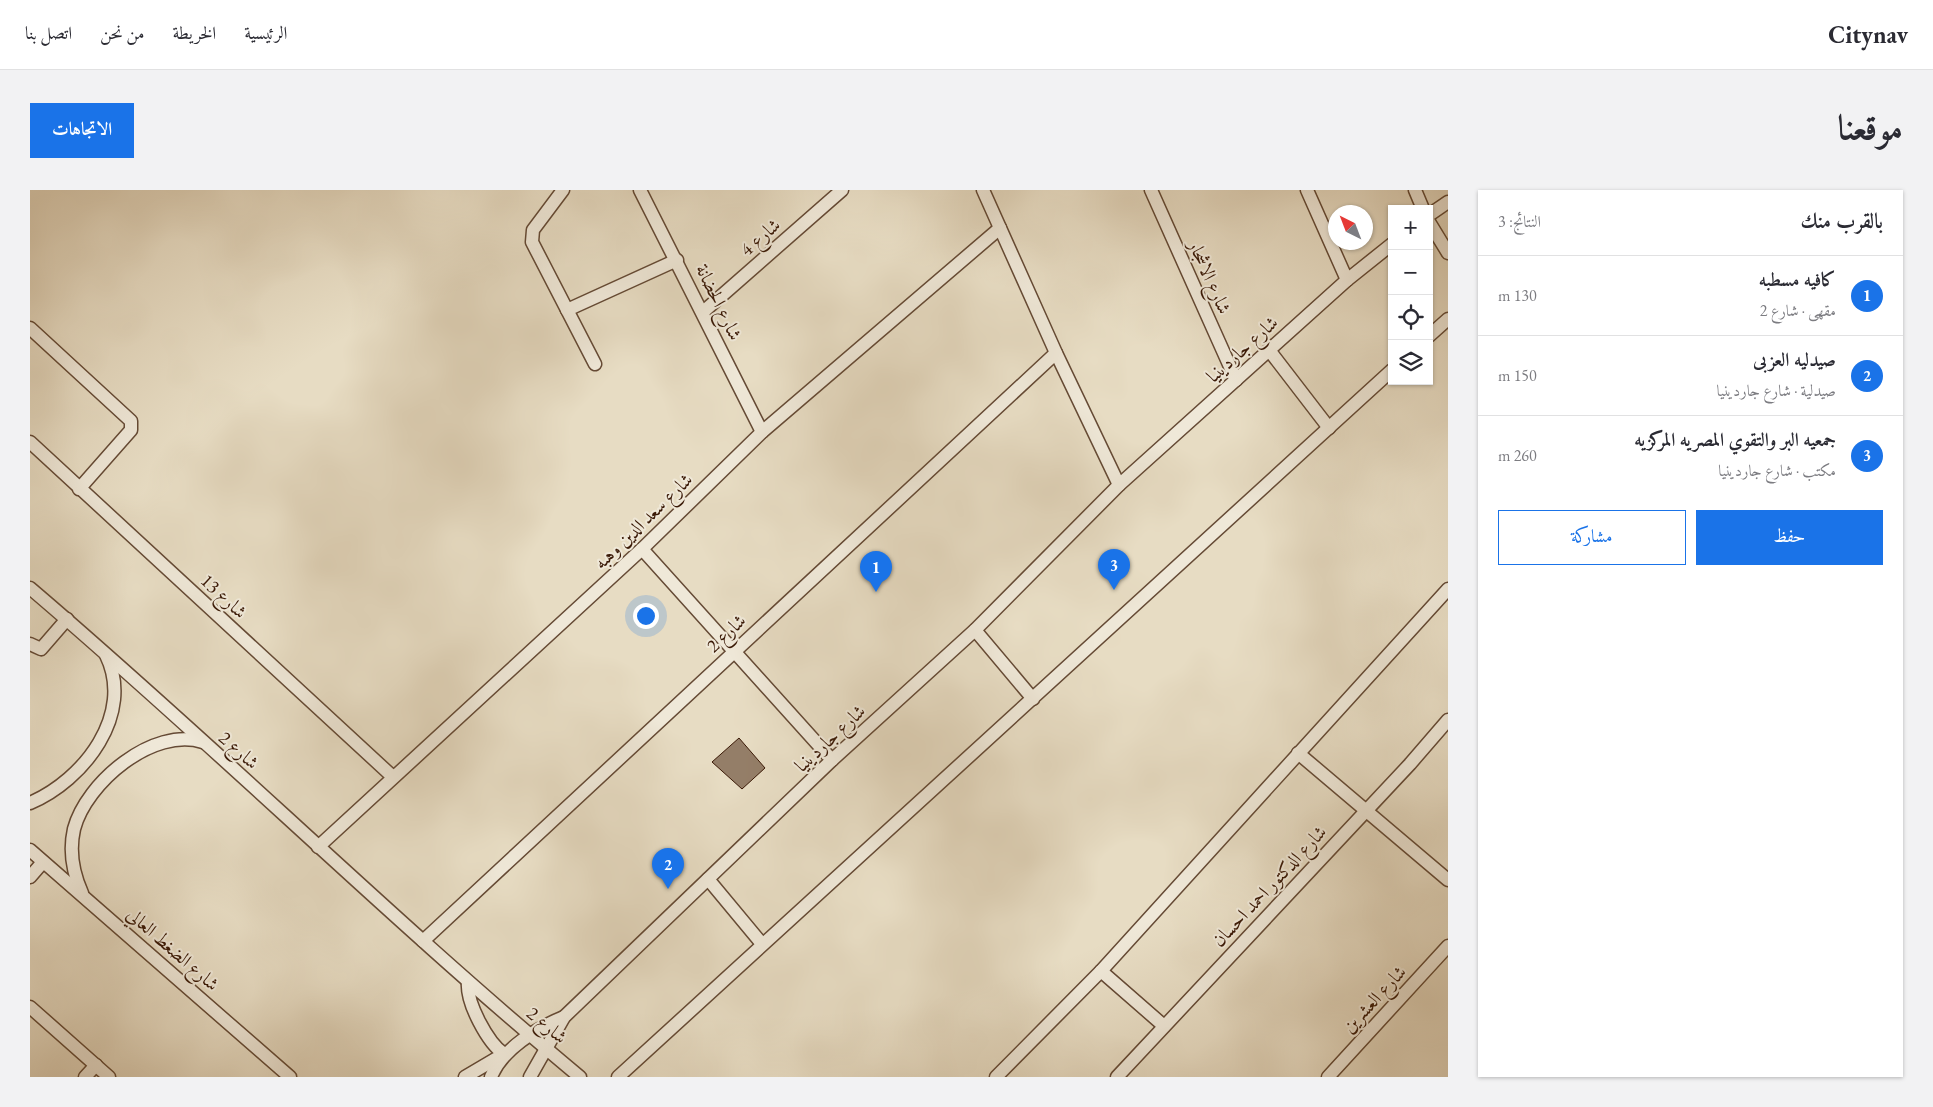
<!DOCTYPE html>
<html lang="ar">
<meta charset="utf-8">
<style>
body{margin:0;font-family:"EB Garamond",Amiri,serif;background:#f2f2f3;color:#2b2b33;direction:rtl}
.controls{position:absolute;right:15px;top:15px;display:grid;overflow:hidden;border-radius:0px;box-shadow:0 1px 4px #0004}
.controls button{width:45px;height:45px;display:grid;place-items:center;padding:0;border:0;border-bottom:1px solid #e1e1e2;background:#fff;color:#2b2b33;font:25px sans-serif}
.compass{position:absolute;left:1298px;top:15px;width:45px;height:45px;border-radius:50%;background:#fff;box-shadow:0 1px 4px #0004;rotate:318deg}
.you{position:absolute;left:615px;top:425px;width:18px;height:18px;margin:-12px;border:4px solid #fff;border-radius:50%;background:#1a73e8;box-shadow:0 0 0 8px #1a73e833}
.badge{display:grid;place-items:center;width:32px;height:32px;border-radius:50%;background:#1a73e8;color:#fff;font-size:16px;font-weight:700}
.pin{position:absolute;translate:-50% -41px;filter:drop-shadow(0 1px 2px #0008)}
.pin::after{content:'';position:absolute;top:26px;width:18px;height:15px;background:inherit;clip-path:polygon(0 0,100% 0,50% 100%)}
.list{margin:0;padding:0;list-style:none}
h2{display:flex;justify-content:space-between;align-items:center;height:65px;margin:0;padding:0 20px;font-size:21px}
h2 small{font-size:16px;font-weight:400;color:#7c7c81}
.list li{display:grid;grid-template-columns:32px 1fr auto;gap:15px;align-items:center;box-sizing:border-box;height:80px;padding:0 20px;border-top:1px solid #e1e1e2}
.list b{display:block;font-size:19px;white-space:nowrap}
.list p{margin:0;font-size:16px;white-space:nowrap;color:#7c7c81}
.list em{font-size:16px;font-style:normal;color:#7c7c81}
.actions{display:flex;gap:10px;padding:15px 20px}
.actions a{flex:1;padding:11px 0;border:1px solid #1a73e8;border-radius:0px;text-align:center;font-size:18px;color:#1a73e8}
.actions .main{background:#1a73e8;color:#fff}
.icon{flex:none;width:28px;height:28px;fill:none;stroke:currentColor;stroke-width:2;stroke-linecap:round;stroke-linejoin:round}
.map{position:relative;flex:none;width:1418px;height:887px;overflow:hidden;direction:ltr;border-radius:0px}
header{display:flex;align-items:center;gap:30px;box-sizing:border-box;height:70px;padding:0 25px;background:#fff;border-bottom:1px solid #e1e1e2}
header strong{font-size:24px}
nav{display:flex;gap:28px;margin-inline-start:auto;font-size:18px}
.intro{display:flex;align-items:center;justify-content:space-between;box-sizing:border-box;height:120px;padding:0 30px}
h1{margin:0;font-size:35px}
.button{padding:12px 22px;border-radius:0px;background:#1a73e8;color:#fff;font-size:18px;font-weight:700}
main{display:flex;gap:30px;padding:0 30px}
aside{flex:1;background:#fff;border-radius:0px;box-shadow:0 1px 4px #0004}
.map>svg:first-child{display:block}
.building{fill:#947e68;stroke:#3a1906}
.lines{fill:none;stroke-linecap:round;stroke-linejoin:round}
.minor-casing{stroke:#654a35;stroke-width:15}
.minor{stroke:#efe8d8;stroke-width:12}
.labels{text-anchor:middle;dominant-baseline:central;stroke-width:4;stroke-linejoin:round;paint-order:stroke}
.street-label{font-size:19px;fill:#3a1906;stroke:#efe8d8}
</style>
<header>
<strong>Citynav</strong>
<nav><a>الرئيسية</a><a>الخريطة</a><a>من نحن</a><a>اتصل بنا</a></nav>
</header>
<div class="intro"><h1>موقعنا</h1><a class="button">الاتجاهات</a></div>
<main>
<aside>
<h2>بالقرب منك<small>النتائج: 3</small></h2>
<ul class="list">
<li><span class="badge">1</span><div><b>كافيه مسطبه</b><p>مقهى · شارع 2</p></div><em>130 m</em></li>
<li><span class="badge">2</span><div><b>صيدليه العزبى</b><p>صيدلية · شارع جاردينيا</p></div><em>150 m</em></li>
<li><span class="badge">3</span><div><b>جمعيه البر والتقوي المصريه المركزيه</b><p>مكتب · شارع جاردينيا</p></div><em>260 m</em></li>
</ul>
<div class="actions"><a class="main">حفظ</a><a>مشاركة</a></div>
</aside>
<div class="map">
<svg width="1418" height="887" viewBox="0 0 1418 887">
<rect width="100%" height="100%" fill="#e7dcc3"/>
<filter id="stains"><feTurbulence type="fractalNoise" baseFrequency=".004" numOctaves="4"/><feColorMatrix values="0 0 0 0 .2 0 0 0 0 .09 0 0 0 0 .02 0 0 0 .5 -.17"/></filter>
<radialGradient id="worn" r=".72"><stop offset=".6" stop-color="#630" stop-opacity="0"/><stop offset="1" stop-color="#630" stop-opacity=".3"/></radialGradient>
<!-- building -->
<polygon class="building" points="709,548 735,578 712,599 682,572"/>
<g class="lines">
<!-- minor casing -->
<g class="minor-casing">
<g id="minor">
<polyline points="533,0 503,40 502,52 565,174"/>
<polyline points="610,0 732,242"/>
<polyline points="953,0 1026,163 1089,295"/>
<polyline points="1121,0 1206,190"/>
<polyline points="1277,0 1317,90"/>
<polyline points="1385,0 1393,19"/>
<polyline points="1399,25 1418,12"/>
<polyline points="1399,32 1418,63"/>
<polyline points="537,120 647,70"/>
<polyline points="673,122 812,0"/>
<polyline points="0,138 101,231 101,240 49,299"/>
<polyline points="1399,146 1418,129"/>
<polyline points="1239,160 1299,238"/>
<polyline points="0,252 363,587"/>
<polyline points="612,359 802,570"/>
<path d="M 0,398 C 187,557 361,730 550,887"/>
<polyline points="945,440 1003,509"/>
<polyline points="0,454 11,459 37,429"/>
<polyline points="1268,563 1418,690"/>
<path d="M 0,613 C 54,590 105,524 76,465"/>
<polyline points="288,657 612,359 732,242 970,38"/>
<polyline points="0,660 260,887"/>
<polyline points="0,687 13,672"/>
<polyline points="678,689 732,754"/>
<path d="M 52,703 C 43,683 39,661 44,639 C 56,593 123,536 173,552"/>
<polyline points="393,751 1026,163"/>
<polyline points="1071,781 1134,836"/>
<polyline points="0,817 79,887"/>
<polyline points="55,887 66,875"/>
<path d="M 435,887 L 474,864 C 458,853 436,813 438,792"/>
<path d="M 461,887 C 472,859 507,838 534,827"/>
<polyline points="500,887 534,827 802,570 945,440 1089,295 1317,90 1362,54"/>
<polyline points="588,887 1362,180"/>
<polyline points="966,887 1071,781 1418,399"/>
<polyline points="1087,887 1380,574 1418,530"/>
<polyline points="1298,887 1418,756"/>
</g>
</g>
<!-- minor -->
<use href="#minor" class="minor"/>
</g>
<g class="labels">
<!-- street labels -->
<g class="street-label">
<text transform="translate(730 47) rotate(-41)">شارع 4</text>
<text transform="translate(1180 87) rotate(66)">شارع الاشجار</text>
<text transform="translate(689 112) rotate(64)">شارع الحضانة</text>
<text transform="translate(1212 159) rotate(-42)">شارع جاردينيا</text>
<text transform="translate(613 331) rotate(-44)">شارع سعد الدين وهبه</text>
<text transform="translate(194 406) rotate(43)">شارع 13</text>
<text transform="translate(696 443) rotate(-43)">شارع 2</text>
<text transform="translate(800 548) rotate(-43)">شارع جاردينيا</text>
<text transform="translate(209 560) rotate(42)">شارع 2</text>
<text transform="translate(1239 696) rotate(-47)">شارع الدكتور احمد احسان</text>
<text transform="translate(143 759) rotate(41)">شارع الضغط العالي</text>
<text transform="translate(1344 809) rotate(-47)">شارع العشرين</text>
<text transform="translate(517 835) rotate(40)">شارع 2</text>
</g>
</g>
<rect width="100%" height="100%" filter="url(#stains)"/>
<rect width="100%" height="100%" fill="url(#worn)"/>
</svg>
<div class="controls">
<button>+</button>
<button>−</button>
<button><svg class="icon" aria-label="locate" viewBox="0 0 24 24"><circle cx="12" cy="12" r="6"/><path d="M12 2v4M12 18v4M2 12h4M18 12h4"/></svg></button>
<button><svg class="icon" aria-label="layers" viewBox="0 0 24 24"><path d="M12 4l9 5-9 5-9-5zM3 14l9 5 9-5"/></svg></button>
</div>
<svg class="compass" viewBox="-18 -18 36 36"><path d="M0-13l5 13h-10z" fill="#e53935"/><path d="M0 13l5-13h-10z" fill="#7c7c81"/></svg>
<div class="you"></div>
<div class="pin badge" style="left:846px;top:402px">1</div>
<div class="pin badge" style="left:638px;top:699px">2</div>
<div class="pin badge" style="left:1084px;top:400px">3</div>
</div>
</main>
